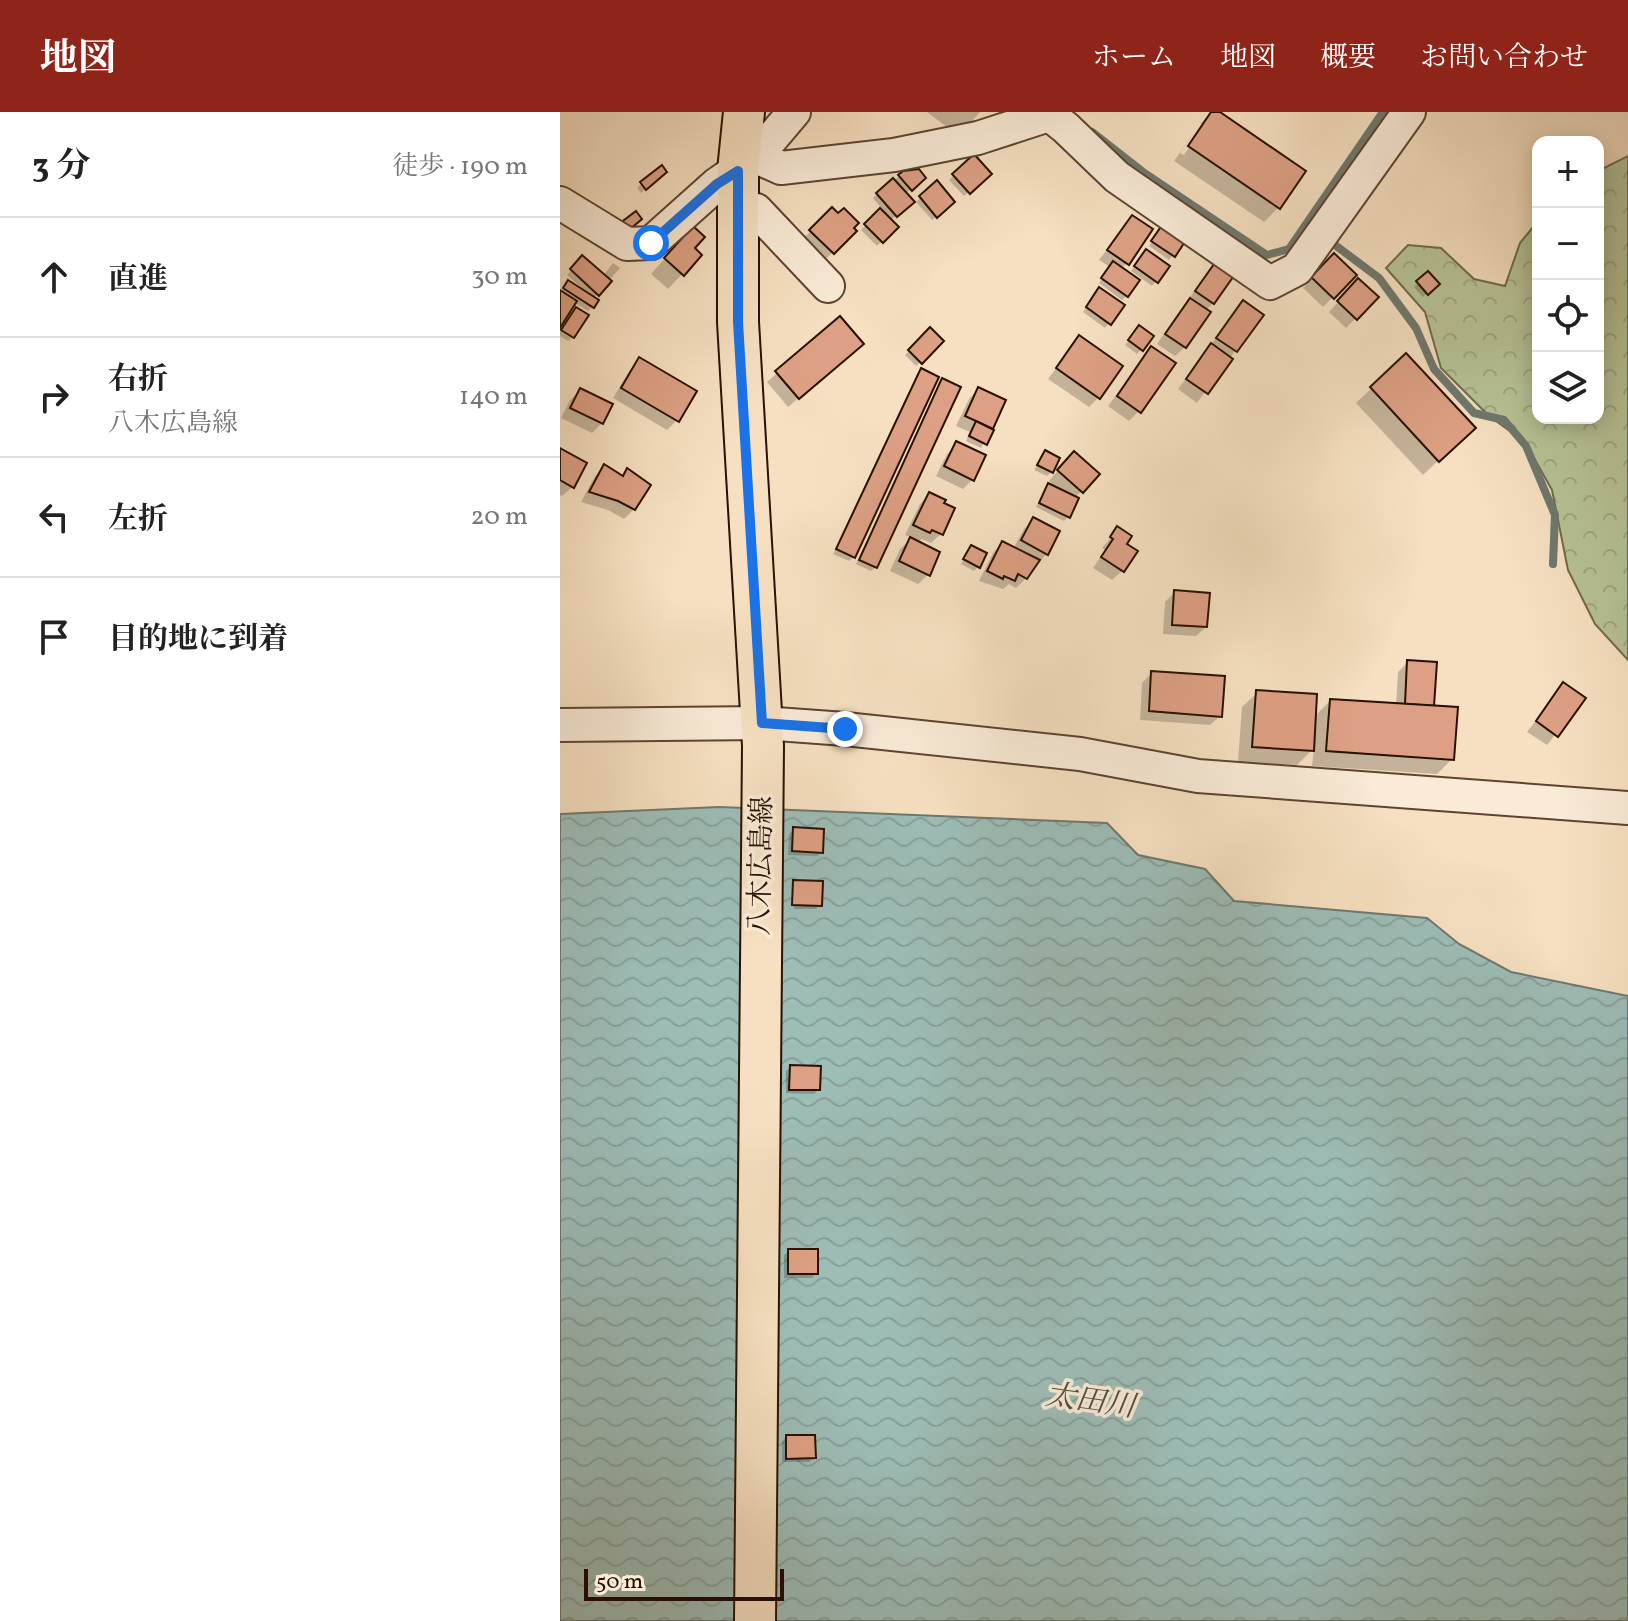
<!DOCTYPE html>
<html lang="ja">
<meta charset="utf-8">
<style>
body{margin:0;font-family:Vollkorn,"Noto Serif JP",serif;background:#f6f6f6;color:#222}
.controls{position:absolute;right:24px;top:24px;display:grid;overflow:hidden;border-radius:16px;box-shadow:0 4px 20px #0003}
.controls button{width:72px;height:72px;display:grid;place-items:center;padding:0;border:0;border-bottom:2px solid #e0e0e0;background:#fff;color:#222;font:40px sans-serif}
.scale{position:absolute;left:24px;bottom:20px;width:200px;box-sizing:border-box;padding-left:8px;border:4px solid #2a1000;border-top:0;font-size:22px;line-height:28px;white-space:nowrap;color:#2a1000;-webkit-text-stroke:6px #f9ebd7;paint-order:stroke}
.stop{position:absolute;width:24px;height:24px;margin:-18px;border:6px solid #1a73e8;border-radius:50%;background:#fff}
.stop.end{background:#1a73e8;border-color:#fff;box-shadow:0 2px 8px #0008}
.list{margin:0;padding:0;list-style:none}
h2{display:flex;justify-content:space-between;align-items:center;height:104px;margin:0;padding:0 32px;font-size:34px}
h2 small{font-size:26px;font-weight:400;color:#767676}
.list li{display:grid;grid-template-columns:52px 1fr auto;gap:24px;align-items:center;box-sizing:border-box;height:120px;padding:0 32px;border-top:2px solid #e0e0e0}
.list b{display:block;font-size:30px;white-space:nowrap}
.list p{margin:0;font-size:26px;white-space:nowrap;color:#767676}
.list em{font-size:26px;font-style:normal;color:#767676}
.icon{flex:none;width:44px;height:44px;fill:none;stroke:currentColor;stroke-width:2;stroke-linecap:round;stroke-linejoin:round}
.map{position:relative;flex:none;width:1068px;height:1509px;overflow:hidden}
header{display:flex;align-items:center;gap:48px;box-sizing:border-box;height:112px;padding:0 40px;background:#8f2418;color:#fff}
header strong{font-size:38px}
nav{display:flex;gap:44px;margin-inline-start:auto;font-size:28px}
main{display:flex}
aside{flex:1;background:#fff}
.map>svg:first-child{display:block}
.forest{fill:url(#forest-crowns);stroke:#706a4c;stroke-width:2}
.water{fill:url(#water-waves);stroke:#6f786e;stroke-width:2}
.shadow{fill:#0003}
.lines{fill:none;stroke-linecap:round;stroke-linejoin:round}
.stream{stroke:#6f786e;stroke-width:8}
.building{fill:#dda084;stroke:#2a1000;stroke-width:2}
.minor-casing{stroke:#5d4430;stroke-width:36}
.major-casing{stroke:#2a1000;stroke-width:44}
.minor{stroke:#f9ebd7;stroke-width:32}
.major{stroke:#f6e0c1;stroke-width:40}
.route{stroke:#1a73e8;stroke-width:10}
.labels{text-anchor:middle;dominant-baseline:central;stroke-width:7;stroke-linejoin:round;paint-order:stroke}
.street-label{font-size:28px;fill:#2a1000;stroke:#f9ebd7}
.water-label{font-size:30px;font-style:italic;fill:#524d40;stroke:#f9ebd7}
</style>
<header>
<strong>地図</strong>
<nav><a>ホーム</a><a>地図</a><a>概要</a><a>お問い合わせ</a></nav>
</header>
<main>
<aside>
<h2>3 分<small>徒歩 · 190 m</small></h2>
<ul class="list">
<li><svg class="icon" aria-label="ahead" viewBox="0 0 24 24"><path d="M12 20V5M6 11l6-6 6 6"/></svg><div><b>直進</b></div><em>30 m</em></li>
<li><svg class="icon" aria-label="right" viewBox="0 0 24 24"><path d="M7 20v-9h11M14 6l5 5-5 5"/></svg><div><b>右折</b><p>八木広島線</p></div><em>140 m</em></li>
<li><svg class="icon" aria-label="left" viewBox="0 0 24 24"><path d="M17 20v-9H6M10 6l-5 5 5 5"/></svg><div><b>左折</b></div><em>20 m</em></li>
<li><svg class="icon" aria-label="arrive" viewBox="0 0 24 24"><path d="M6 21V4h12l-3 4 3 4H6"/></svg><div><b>目的地に到着</b></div></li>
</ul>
</aside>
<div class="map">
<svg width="1068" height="1509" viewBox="0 0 1068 1509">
<defs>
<pattern id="forest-crowns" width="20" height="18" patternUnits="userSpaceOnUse" patternTransform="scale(2)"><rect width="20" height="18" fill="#b7c397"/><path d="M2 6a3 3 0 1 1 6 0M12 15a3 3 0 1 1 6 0" fill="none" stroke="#9ea680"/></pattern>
<pattern id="water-waves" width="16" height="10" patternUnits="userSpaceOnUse" patternTransform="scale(2)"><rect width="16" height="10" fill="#9dbdb7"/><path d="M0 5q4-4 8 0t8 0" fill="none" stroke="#87a19c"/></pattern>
</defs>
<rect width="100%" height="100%" fill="#f6e0c1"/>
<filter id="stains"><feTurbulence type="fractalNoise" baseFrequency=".0025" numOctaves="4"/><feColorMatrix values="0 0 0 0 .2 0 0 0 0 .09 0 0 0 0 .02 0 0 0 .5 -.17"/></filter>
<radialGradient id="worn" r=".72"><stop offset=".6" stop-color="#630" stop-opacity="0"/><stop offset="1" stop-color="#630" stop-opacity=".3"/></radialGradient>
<!-- forest -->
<polygon class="forest" points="1068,44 1068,548 1035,512 1008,458 992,378 965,330 929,304 881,256 865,200 826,156 848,133 881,136 914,167 945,174 960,131 978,109 978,306 1038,306 1038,59"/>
<!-- water -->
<polygon class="water" points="159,695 547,711 578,743 645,757 674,789 867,806 899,832 951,860 1068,884 1068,1509 0,1509 0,702"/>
<!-- shadow -->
<g class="shadow">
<polygon points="367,0 420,0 399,24"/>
<polygon points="652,0 656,0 719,95 704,110 614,49 640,12 620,41 624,43 645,12 640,12"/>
<polygon points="414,45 429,62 404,84 389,68"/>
<polygon points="343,61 364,65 345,82 352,90 330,109 336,115 317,134 301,118 322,97 313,86"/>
<polygon points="101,64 81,81 77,76 81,72"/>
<polygon points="376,71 393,90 372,108 356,90"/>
<polygon points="272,98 294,119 263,150 241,129"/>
<polygon points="572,105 567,151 561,157 567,184 562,188 539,171 550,155 539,148"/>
<polygon points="601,116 625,126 609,148 589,134"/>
<polygon points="119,131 132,136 122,162 108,177 91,162"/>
<polygon points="582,144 596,169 592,174 571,159"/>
<polygon points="774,144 794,163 763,195 743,176"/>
<polygon points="22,146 43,164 53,151 60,156 33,187 33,194 28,199 14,190 0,212 0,180 4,175 8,171 22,180 24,178 7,163"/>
<polygon points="659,148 653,191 645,199 625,235 615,244 597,232 650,157"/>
<polygon points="868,161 877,172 863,185 854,175"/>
<polygon points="798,169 816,185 786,216 769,200"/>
<polygon points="535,182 549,211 545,216 523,200"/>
<polygon points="683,190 675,239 637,291 618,277"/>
<polygon points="12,202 13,225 8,229 0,224 0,220"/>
<polygon points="279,207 292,241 228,295 207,270"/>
<polygon points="370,218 381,229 356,254 345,243"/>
<polygon points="575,220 581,238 577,242 565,233"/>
<polygon points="519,226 538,286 529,295 488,267"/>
<polygon points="591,236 579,299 569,309 548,294"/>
<polygon points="846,244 898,330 863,363 796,291"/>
<polygon points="79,248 117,308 107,318 53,286 70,258"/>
<polygon points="361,258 293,445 289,449 273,442 357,262"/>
<polygon points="383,269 316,455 311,459 296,452 379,273"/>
<polygon points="418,277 431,316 421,336 406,329 410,320 396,314 409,287"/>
<polygon points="20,278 42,311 32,321 1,306 10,288"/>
<polygon points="396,332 413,367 403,377 376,364 387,342"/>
<polygon points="0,338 12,375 2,384 0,383"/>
<polygon points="485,341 491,360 487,364 474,358"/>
<polygon points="504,351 537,362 515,386 508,405 504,409 476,395 488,373 497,376 489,369"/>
<polygon points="44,355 61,366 67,359 74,397 64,407 48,398 21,390 35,364"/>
<polygon points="369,382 381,422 371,431 362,427 357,431 368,463 358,472 330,459 340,437 352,426 345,423 360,392"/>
<polygon points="473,408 487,441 466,466 456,476 449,472 443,477 419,469 433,441 442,431 453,437 464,417"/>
<polygon points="558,417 565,433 562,459 552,468 533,456 545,438 542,436"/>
<polygon points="411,435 418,455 414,459 401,452"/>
<polygon points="615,480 646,515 636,524 603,522 605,490"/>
<polygon points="848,550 872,595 892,647 877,662 752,654 754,636 737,653 678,650 682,595 697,581 754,605 770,589 836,593 838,560"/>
<polygon points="592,561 660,604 650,613 580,608 582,571"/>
<polygon points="1003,573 1023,587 987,633 967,620"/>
<polygon points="234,717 261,740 257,744 228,743 229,722"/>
<polygon points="234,770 260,793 256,797 234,797"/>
<polygon points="231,955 258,978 254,982 226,981 226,959"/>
<polygon points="229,1139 256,1161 252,1166 224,1166 224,1143"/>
<polygon points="226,1325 254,1346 249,1350 222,1350 222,1329"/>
</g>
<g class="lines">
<!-- stream -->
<g class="stream">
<polyline points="532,20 583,60 707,143 729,137 823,0"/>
<polyline points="767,127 819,166 856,216 874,257 914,301 944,308 966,334 995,403 993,452"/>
</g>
</g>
<!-- building -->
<g class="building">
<polygon points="651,0 660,0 746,59 720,97 628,34"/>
<polygon points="414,42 432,62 410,82 392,62"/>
<polygon points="102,53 107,60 86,78 80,70"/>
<polygon points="359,57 366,66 352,79 338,63 343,59"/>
<polygon points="333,66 355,90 337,105 316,81"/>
<polygon points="377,68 395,90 377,106 359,84"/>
<polygon points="272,95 278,101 284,96 299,111 294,116 297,119 274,142 249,118"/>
<polygon points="320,96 339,115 323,131 304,112"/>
<polygon points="76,99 82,107 69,118 59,112"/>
<polygon points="572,103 593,117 569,153 547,138"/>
<polygon points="605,109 628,125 615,145 591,129"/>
<polygon points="133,114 145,125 135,136 142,143 124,164 104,146"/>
<polygon points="586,137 610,154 598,171 574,154"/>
<polygon points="774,141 797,163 774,187 751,165"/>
<polygon points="22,143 52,169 39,184 10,157"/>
<polygon points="659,145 678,158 654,192 635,179"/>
<polygon points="553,149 580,168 568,185 541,166"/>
<polygon points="868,159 880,172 868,183 856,169"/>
<polygon points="798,166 819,185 797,208 777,189"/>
<polygon points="8,168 39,188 34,196 3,176"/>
<polygon points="539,175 565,193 551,213 526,195"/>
<polygon points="0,178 17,189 0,216"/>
<polygon points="630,186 651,200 626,236 605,222"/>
<polygon points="683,188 704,203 677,240 656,226"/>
<polygon points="16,195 29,203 14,226 1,218"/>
<polygon points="280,204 304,232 239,287 215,259"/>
<polygon points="579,213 594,224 583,239 568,228"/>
<polygon points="370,215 384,229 362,252 348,238"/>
<polygon points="519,223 563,254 540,287 496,256"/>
<polygon points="651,231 673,247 648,282 626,267"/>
<polygon points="591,234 616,251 581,301 557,284"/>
<polygon points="846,241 916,316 879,350 810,275"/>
<polygon points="79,245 137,279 119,310 61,276"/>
<polygon points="361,256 379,265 295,446 276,437"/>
<polygon points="382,266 401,275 317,456 299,448"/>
<polygon points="418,275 446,288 433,317 405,304"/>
<polygon points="20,276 53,292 43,312 10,296"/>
<polygon points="416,309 434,318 427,333 409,324"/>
<polygon points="396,329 426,343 414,369 384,354"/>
<polygon points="0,336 27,351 14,376 0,368"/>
<polygon points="485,338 500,346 493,361 477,353"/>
<polygon points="514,339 540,362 523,381 497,358"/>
<polygon points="44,352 63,364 67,356 91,373 75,398 58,389 29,380"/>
<polygon points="488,371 519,386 510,406 479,391"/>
<polygon points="369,380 386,388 384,391 395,396 383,423 372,418 370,421 353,413"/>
<polygon points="473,405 500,419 488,443 461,428"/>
<polygon points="557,414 572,424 567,432 578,439 564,460 541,445 553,427 550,425"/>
<polygon points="350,425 380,440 370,464 339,449"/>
<polygon points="442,429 480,448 467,467 458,462 455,469 444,464 443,467 427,459"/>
<polygon points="411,433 427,441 420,456 403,447"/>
<polygon points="614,478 650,481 647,515 612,513"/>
<polygon points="847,548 877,550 874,594 845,592"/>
<polygon points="591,559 665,564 662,605 589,599"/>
<polygon points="1003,570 1026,586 998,625 976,609"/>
<polygon points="696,578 757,582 754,639 692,635"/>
<polygon points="770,587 898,595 894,648 766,639"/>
<polygon points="233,715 264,717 263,741 232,739"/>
<polygon points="233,768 263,769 262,794 232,793"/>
<polygon points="230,953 261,954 260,978 229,978"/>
<rect x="228" y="1137" width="30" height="25"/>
<polygon points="226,1323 255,1323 256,1346 226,1347"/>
</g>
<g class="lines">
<!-- minor casing -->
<g class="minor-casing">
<g id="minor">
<polyline points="486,0 506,16 557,65 710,171 737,157 849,0"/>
<polyline points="196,45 221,56 334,43 418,26 489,3"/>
<polyline points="0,91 67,132 91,131 157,72 196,45 234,0"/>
<polyline points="177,92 196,98 268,174"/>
<polyline points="0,613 202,611 285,617 520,642 638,664 1068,696"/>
</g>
</g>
<!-- major casing -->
<g class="major-casing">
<polyline id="major" points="184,0 178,59 178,210 203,634 195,1509"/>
</g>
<!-- minor -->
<use href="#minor" class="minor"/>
<!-- major -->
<use href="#major" class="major"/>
</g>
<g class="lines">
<!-- route -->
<polyline class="route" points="91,131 157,72 178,59 178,210 202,611 285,617"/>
</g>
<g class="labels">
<!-- street labels -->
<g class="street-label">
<text transform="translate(202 754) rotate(-89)">八木広島線</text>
</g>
<!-- water labels -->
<g class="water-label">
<text transform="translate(530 1290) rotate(8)">太田川</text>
</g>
</g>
<rect width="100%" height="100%" filter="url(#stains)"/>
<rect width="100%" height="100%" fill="url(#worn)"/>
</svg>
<div class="controls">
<button>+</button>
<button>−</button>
<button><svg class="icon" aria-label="locate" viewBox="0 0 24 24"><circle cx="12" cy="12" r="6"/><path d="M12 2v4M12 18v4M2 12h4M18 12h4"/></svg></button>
<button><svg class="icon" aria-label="layers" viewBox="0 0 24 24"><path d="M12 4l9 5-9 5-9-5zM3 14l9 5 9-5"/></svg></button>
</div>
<div class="scale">50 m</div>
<div class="stop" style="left:91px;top:131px"></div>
<div class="stop end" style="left:285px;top:617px"></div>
</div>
</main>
